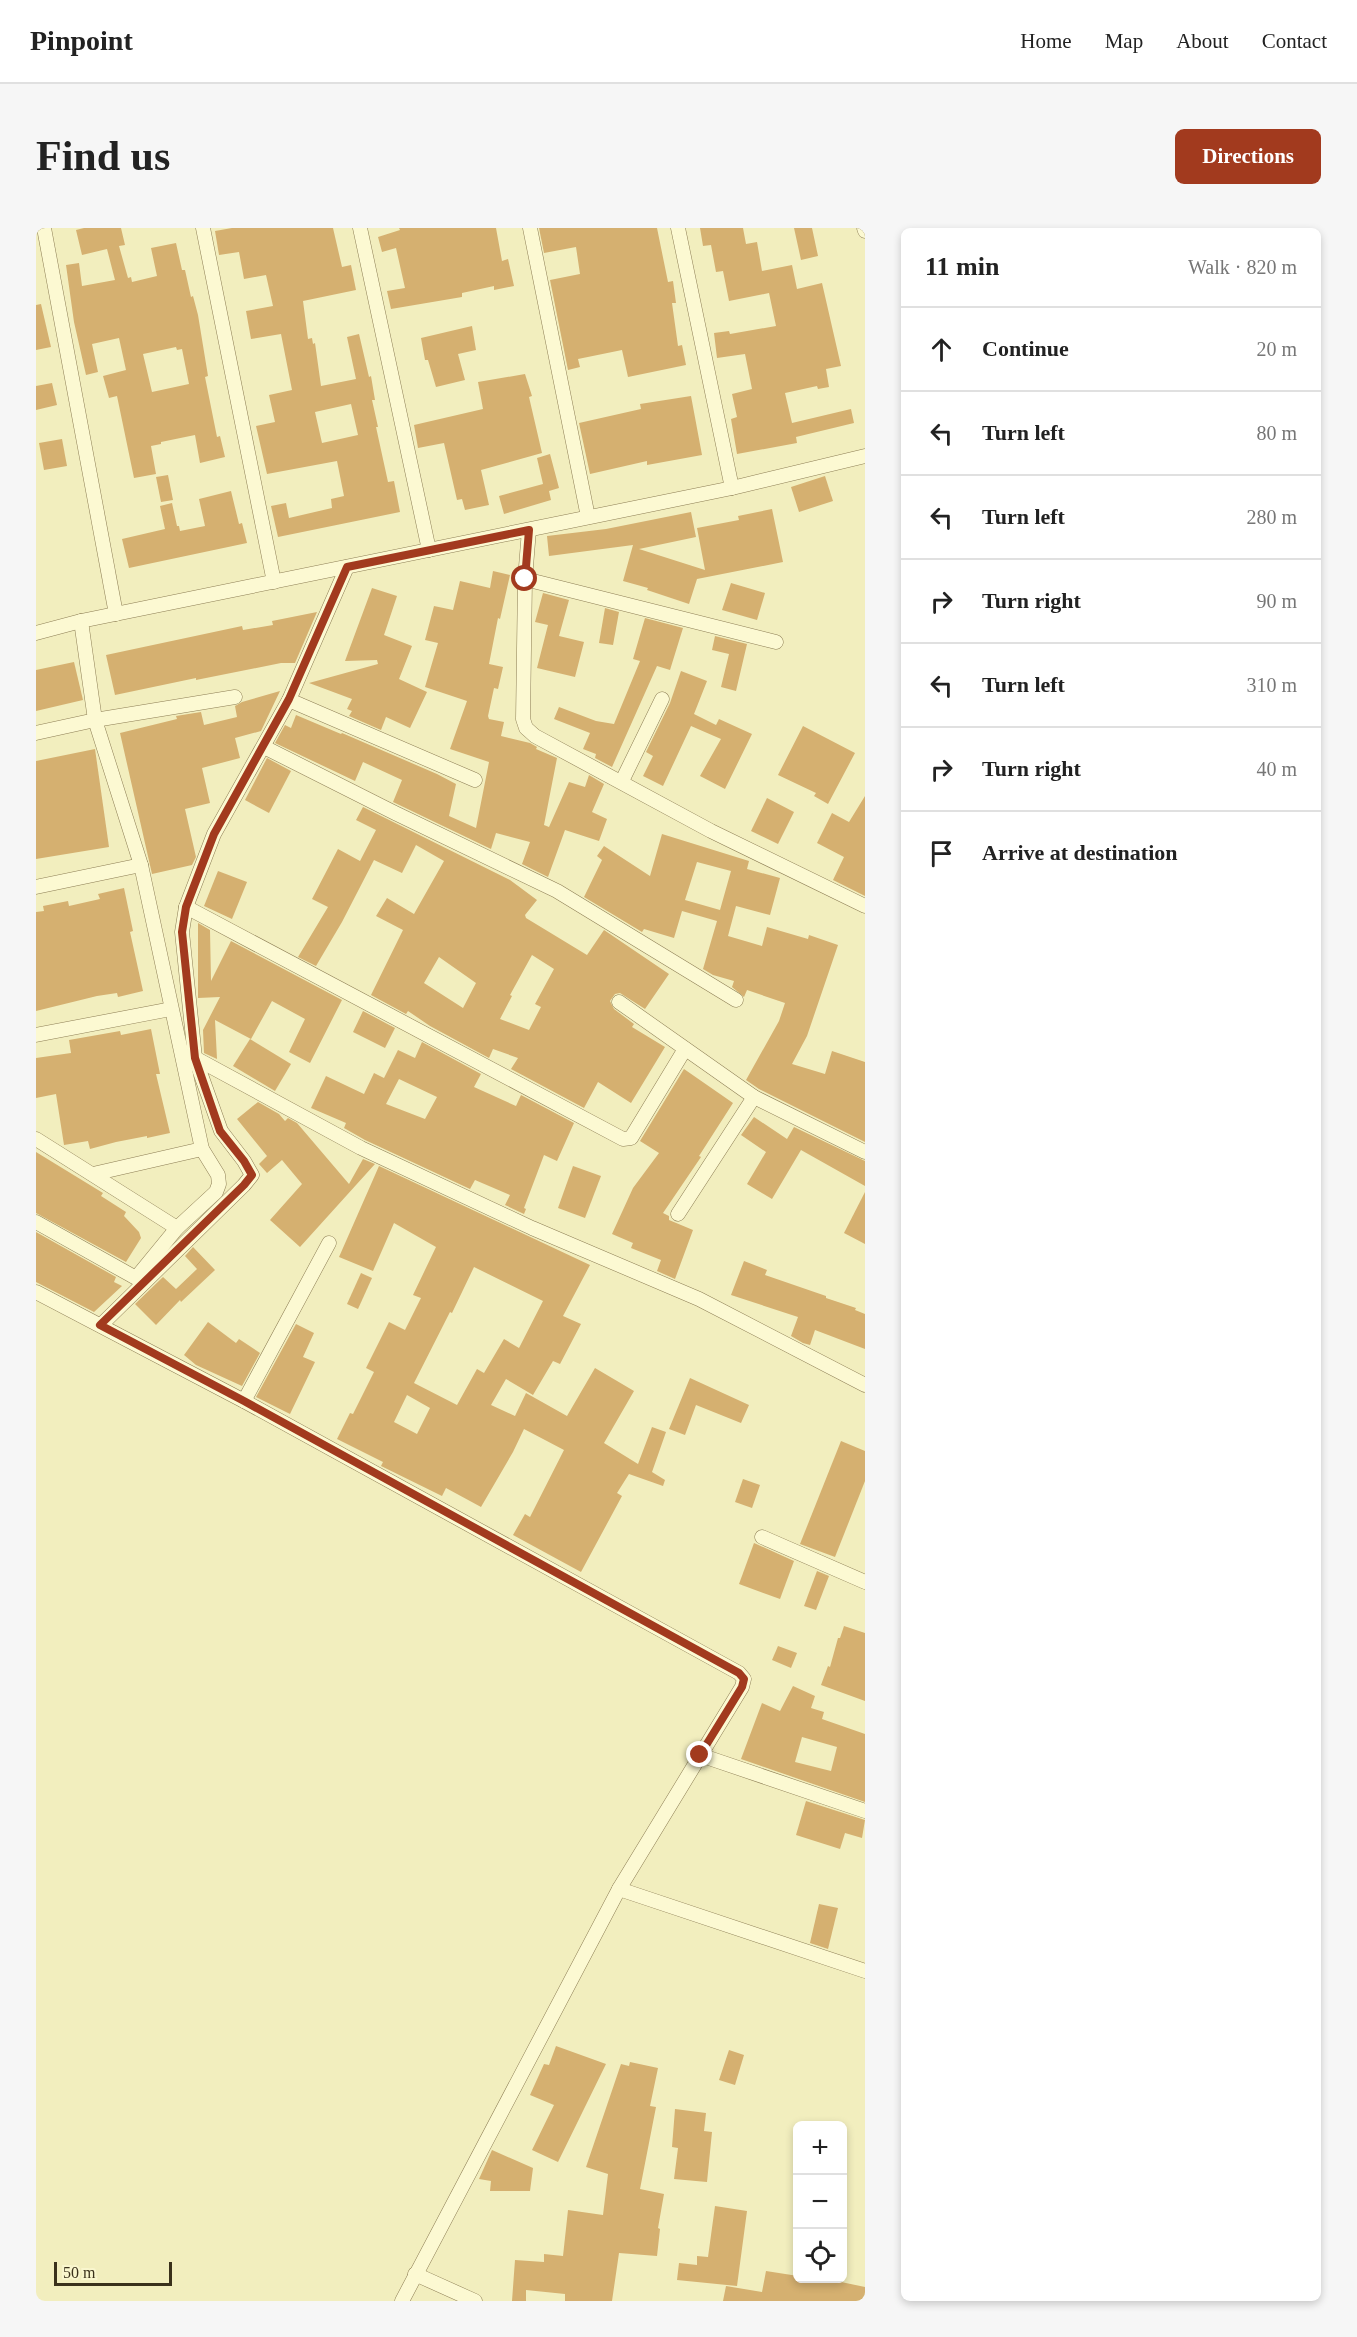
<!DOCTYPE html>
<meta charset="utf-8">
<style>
body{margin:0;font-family:"Times New Roman",serif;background:#f6f6f6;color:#222}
.controls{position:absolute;right:18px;bottom:18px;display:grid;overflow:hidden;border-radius:9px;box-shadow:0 3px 9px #0003}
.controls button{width:54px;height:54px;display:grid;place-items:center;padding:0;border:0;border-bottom:2px solid #e0e0e0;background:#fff;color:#222;font:30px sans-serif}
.scale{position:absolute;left:18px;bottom:15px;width:118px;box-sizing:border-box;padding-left:6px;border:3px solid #3a311b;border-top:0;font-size:16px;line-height:21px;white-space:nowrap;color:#3a311b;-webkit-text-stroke:4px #f9f6ce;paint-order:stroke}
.stop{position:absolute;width:18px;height:18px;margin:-14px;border:4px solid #a23a1e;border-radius:50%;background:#fff}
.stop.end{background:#a23a1e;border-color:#fff;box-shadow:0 2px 6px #0008}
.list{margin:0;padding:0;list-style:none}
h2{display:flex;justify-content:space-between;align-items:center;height:78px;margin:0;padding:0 24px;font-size:26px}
h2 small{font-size:20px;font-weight:400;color:#767676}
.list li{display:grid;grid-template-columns:39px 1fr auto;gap:18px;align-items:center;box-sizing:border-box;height:84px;padding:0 24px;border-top:2px solid #e0e0e0}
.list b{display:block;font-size:22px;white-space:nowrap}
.list em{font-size:20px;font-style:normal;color:#767676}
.icon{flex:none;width:33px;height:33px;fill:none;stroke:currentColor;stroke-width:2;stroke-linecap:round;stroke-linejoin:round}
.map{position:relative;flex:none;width:829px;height:2073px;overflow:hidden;border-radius:9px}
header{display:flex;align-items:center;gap:36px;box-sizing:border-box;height:84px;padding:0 30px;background:#fff;border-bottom:2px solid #e0e0e0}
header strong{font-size:28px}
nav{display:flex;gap:33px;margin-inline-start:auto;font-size:21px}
.intro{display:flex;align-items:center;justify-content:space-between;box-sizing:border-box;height:144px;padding:0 36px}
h1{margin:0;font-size:42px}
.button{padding:15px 27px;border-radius:9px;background:#a23a1e;color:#fff;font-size:21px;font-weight:700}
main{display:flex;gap:36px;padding:0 36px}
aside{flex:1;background:#fff;border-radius:9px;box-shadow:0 3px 9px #0003}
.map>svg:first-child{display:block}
.building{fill:#d5b070;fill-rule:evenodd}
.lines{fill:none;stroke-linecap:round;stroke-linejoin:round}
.street-casing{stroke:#8d7e55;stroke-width:15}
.street{stroke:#fcf9d2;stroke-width:14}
.route{stroke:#a23a1e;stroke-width:8}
</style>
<header>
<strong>Pinpoint</strong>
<nav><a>Home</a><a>Map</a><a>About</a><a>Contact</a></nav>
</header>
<div class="intro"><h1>Find us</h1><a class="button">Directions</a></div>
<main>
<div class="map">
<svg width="829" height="2073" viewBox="0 0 829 2073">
<rect width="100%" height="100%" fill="#f2eebe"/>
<!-- building -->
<g class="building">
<path d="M 48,0 L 85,0 L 89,17 L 83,18 L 92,50 L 95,49 L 96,54 L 121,48 L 115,20 L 140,15 L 146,42 L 149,42 L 155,69 L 157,68 L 162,87 L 172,148 L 169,149 L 181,209 L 184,208 L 189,229 L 164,235 L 159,207 L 125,214 L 125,216 L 115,218 L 120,246 L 98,250 L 81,168 L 73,170 L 67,148 L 90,142 L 83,110 L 56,116 L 62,144 L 50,147 L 38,94 L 30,37 L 43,35 L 46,58 L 79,52 L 71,21 L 46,27 L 40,2 ZM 140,119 L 141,122 L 146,121 L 153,156 L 116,164 L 107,126 Z"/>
<path d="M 196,0 L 297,0 L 306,39 L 315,37 L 320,62 L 267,73 L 272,111 L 276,110 L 277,116 L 279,115 L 285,158 L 320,151 L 311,109 L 323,106 L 333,149 L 335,148 L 339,172 L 336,172 L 342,199 L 340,199 L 352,254 L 358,253 L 364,284 L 242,309 L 235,278 L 250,275 L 253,290 L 296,280 L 295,271 L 308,268 L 301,233 L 231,246 L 220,198 L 239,194 L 233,167 L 256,162 L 245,106 L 215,111 L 210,83 L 237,78 L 230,47 L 208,51 L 203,24 L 183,27 L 179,3 ZM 315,176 L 322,207 L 286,215 L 279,184 Z"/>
<polygon points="363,0 460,0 466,33 472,31 478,58 458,62 458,58 426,65 426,69 355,81 351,63 369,60 360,20 346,24 342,9 364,2"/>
<polygon points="503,0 621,0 632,54 637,53 640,75 636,75 642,118 646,117 650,137 592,149 586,122 542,131 544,139 532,142 514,52 544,46 540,19 508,25"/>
<polygon points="664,0 707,0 710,16 721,14 726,43 756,37 761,61 786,55 805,138 790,141 793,159 782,161 781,158 749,165 756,195 815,181 818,195 760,209 761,215 701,226 695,191 701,189 696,166 716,161 709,126 681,130 678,105 693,103 694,106 740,98 733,65 693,73 687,43 680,44 675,17 667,18"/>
<polygon points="758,0 776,0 782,28 765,32"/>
<polygon points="5,76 15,119 0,122 0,77"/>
<polygon points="436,98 440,122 422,126 429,152 400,159 392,132 389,132 385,110"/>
<polygon points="489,146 496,168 493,169 506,225 445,242 453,277 429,282 426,271 421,272 408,215 382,220 378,197 447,181 442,154"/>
<polygon points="16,155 21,177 0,182 0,158"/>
<polygon points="655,168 666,227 611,237 611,233 554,246 543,195 605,181 604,176"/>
<polygon points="26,211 31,238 8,242 3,215"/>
<polygon points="514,226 523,260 513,263 515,272 468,286 463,268 507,256 501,230"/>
<polygon points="132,247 137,272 125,274 120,249"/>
<polygon points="789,248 797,273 763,284 755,259"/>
<polygon points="195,263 203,296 206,295 211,315 93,340 86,311 129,301 124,278 136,275 141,298 143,298 144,303 169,298 163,271"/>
<polygon points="736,281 747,334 661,351 653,376 611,362 612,360 587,353 597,317 513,328 511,308 570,301 655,284 660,309 603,321 669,342 661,300 703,292 702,288"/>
<polygon points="457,343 474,347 464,391 462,390 453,436 467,439 462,461 458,460 452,488 453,491 468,494 465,508 494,515 501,519 500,521 521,530 508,597 513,599 533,554 549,559 553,547 568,556 556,584 571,591 563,613 529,602 512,649 486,636 494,614 460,605 455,621 357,574 366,552 327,534 319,553 239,515 249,497 255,500 260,487 305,506 306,505 401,546 420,556 413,588 440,600 453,534 414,521 431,473 389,459 402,415 389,412 398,378 417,382 424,353 454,360"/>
<polygon points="695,355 729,365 721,392 686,382"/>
<polygon points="336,360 361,368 348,407 376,418 363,451 391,464 374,500 350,489 345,502 313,488 316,483 311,481 316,471 273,455 342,436 341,432 309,433"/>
<polygon points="507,365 533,372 523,408 548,414 539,449 501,440 512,397 499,394"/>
<polygon points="569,380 583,384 577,417 563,415"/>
<polygon points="281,384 259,435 245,435 160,452 160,450 79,467 70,427 206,398 207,402 237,397 236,393"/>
<polygon points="609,390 647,400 634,442 621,438 576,539 559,530 560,526 547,521 554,505 518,491 523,479 560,493 578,496 604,433 597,431"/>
<polygon points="679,408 711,416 700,463 685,459 693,426 676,422"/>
<polygon points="38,434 47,472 0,483 0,442"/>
<polygon points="645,443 671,453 658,486 680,497 683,491 716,506 689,561 664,548 685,511 655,498 627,558 607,548 617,528 610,524 634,475"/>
<polygon points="244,463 225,503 199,510 204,530 166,540 174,575 149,581 160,629 156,637 116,646 84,505 141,491 140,488 165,484 168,497 201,489 199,478 206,474"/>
<polygon points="767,498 819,525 792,576 778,568 780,565 742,547"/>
<polygon points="59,521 73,619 0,631 0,533"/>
<polygon points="231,530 255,543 233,585 209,572"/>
<polygon points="829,568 829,668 797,652 808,629 781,615 796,585 813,594"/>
<polygon points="731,570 758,584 742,616 715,603"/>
<path d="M 327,579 L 474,652 L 501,672 L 489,687 L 490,690 L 551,727 L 568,702 L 633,746 L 609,781 L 584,765 L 579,766 L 574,773 L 578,781 L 598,796 L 596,799 L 629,819 L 595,875 L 562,854 L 548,880 L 475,841 L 482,830 L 457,821 L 453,830 L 394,798 L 372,783 L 370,786 L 335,767 L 367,702 L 340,688 L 351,670 L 378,686 L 408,633 L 380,617 L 366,645 L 338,632 L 306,694 L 280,738 L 262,729 L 292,679 L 276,671 L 302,621 L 324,633 L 340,602 L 320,592 ZM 496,727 L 518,741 L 499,776 L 505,779 L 493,802 L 464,791 L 476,768 L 474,767 ZM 403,729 L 440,755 L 427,780 L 388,755 Z"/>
<path d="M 626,606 L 713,633 L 711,641 L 744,650 L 734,687 L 700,678 L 692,708 L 726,718 L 731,699 L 772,711 L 773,707 L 802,717 L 771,808 L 756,836 L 789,846 L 796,823 L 829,834 L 829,914 L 723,861 L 710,852 L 743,793 L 749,775 L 711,762 L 708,769 L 696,759 L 698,753 L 677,747 L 667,741 L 681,693 L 646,683 L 638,710 L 608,701 L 606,704 L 548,669 L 566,632 L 561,628 L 568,618 L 614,648 ZM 661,634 L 695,643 L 684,682 L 649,672 Z"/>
<polygon points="182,643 211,654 196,691 168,678"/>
<polygon points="88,660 97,703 94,704 107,763 82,769 81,765 61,768 0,783 0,684 8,683 7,678 32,673 33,678 64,671 62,666"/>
<polygon points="162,695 174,702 175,753 195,713 306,772 274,835 253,824 269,791 236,773 215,811 179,792 181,831 168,825 167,802 184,769 162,770"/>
<polygon points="327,783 359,800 349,820 317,804"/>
<polygon points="115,801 124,846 120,846 134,905 111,910 111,908 80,914 54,921 52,913 28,917 20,866 0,870 0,830 35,825 33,812 84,803 85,807"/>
<polygon points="214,811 255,836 239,863 197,838"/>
<path d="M 386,814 L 445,846 L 438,859 L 480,878 L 485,867 L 538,895 L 521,933 L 508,927 L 488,980 L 490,981 L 488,986 L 469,977 L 474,967 L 439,952 L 434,961 L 329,912 L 308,900 L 310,895 L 275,880 L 290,848 L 328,866 L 338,845 L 348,850 L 362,822 L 379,830 ZM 363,851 L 401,869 L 389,891 L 350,876 Z"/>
<polygon points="648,841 697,875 663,928 665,929 627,985 633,988 633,992 657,1002 639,1051 621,1043 625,1032 595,1020 597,1015 576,1006 597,960 623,925 604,913"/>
<polygon points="222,874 243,886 249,893 252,890 261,895 313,956 327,931 339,936 264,1019 234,992 266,956 246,932 231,945 223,936 231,928 201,891"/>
<polygon points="718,889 751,911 758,899 829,933 829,958 765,922 736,971 711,956 730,924 705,907"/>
<polygon points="0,924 67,965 65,968 90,984 88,988 103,1004 105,1010 90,1034 0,985"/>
<path d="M 343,938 L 554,1037 L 527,1088 L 545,1096 L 524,1136 L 517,1133 L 497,1167 L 470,1151 L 455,1177 L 479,1188 L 490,1165 L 531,1188 L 559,1140 L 598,1163 L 568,1215 L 602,1236 L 616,1199 L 630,1204 L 616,1244 L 629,1252 L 627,1258 L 593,1246 L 581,1265 L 586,1268 L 545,1344 L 477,1307 L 489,1286 L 494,1289 L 528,1222 L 488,1201 L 477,1224 L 445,1279 L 410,1260 L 406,1268 L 345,1238 L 347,1234 L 301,1211 L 314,1185 L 317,1186 L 338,1144 L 330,1140 L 353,1094 L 369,1102 L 385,1070 L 377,1067 L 400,1019 L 358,995 L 337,1043 L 303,1029 ZM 438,1039 L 507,1073 L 483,1120 L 468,1111 L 448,1145 L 441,1141 L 421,1177 L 378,1155 L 414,1084 L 416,1085 ZM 371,1167 L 394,1180 L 381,1206 L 358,1194 Z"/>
<polygon points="537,938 565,948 549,990 522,980"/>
<polygon points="829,964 829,1016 808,1005"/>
<polygon points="0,1004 80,1049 78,1054 86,1058 58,1084 0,1054"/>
<polygon points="157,1019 179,1042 145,1074 144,1072 120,1097 99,1076 127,1049 140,1061 161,1041 149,1028"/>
<polygon points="708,1033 731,1042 729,1047 790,1068 790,1070 820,1080 819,1082 829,1086 829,1121 779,1102 774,1117 767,1115 755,1108 762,1089 695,1067"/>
<polygon points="325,1045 336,1050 322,1081 311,1076"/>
<polygon points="172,1094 200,1115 203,1111 224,1125 206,1158 160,1137 148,1127"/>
<polygon points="260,1096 278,1105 267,1129 279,1134 254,1186 220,1169"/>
<polygon points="654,1150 713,1177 705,1195 660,1177 649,1207 633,1201"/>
<polygon points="805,1213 829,1223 829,1253 799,1329 764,1316"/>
<polygon points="707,1251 724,1257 716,1280 699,1274"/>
<polygon points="718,1315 758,1333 744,1371 703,1356"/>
<polygon points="781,1343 793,1348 780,1382 768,1378"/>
<polygon points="808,1398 829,1405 829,1473 785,1457 792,1438 794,1439 802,1410 804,1410"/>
<polygon points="742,1418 761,1425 755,1440 736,1432"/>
<path d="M 757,1458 L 779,1468 L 775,1480 L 788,1484 L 786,1491 L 829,1506 L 829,1574 L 705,1531 L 726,1475 L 744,1483 ZM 766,1509 L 801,1519 L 795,1543 L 759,1534 Z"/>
<polygon points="770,1573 829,1592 826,1610 809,1605 804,1621 760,1607"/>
<polygon points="783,1676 802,1680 792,1721 774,1715"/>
<polygon points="520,1818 570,1836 522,1934 496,1922 518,1877 494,1867 508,1836 513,1837"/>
<polygon points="693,1822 708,1827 699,1857 683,1852"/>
<polygon points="594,1834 622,1840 614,1878 620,1879 604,1961 628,1966 622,2000 624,2001 621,2028 583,2025 576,2073 529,2073 529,2066 490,2062 490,2073 476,2073 479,2032 508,2034 508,2026 527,2028 532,1982 567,1987 572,1946 550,1939 585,1836 593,1838"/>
<polygon points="639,1881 670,1885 668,1903 676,1904 671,1954 638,1951 642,1920 636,1919"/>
<polygon points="456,1922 497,1940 494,1963 454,1963 455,1953 443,1951"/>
<polygon points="679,1978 711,1983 701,2058 641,2052 643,2035 661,2037 661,2028 672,2029"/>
<polygon points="730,2043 762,2048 762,2050 786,2050 829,2059 829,2073 687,2073 690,2058 726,2064"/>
</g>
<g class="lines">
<!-- street casing -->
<g class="street-casing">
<g id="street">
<polyline points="8,0 80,386"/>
<polyline points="167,0 238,354"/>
<polyline points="324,0 393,322"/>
<polyline points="494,0 552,289"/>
<polyline points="642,0 696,260"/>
<polyline points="828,0 829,3"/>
<polyline points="493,302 489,351 487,491 490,500 499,508 675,603 829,678"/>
<polyline points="489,351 740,414"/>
<polyline points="0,405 45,393 696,260 829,228"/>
<polyline points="253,472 439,552"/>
<polyline points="0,505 59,492 199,469"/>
<polyline points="228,519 359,585 521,663 700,772"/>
<polyline points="586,553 626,471"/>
<polyline points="0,659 105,637"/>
<polyline points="150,679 587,911 595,910 649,821"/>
<polyline points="583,774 718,869 829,924"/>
<polyline points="0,807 135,781"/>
<polyline points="159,830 325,920 496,1000 663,1071 829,1157"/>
<polyline points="0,911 141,1000"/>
<polyline points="57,946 166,921"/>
<polyline points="642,986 718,869"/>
<polyline points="0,994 100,1050 141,1000 180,964 183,956 182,947 166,921 105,637 59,492 45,393"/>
<polyline points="0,1064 208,1173 703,1445 708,1451 706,1459 583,1661 366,2073"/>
<polyline points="65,1097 208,957 216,947 208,933 185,903 159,830 146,704 150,679 178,606 253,472 311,339"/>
<polyline points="208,1173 293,1015"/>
<polyline points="726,1309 829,1354"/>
<polyline points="664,1527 829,1583"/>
<polyline points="583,1661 829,1743"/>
<polyline points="379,2046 439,2073"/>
</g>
</g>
<!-- street -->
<use href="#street" class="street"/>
</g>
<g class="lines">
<!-- route -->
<polyline class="route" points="489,351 493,302 311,339 253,471 178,606 150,679 146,704 159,830 184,903 208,933 216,947 208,957 64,1097 208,1173 703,1445 708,1451 706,1459 664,1527"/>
</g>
</svg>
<div class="controls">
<button>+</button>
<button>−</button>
<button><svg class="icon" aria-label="locate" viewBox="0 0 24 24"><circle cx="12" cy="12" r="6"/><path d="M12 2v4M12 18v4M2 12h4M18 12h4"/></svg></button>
</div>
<div class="scale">50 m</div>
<div class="stop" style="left:489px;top:351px"></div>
<div class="stop end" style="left:664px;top:1527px"></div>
</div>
<aside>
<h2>11 min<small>Walk · 820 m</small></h2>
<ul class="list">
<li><svg class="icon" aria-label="ahead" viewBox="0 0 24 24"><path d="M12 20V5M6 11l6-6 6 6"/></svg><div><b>Continue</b></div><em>20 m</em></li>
<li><svg class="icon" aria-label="left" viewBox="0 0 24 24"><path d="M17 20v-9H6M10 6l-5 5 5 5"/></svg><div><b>Turn left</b></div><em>80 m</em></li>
<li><svg class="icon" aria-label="left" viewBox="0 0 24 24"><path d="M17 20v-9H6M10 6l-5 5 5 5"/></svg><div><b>Turn left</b></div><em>280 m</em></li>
<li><svg class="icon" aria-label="right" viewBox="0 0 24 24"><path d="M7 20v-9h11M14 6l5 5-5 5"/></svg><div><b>Turn right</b></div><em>90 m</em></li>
<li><svg class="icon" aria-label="left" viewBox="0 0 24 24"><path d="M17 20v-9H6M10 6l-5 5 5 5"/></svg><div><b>Turn left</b></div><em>310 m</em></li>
<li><svg class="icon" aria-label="right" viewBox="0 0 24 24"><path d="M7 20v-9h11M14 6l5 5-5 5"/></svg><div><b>Turn right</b></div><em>40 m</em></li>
<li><svg class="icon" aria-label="arrive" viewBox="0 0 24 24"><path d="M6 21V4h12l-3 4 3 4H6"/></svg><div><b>Arrive at destination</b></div></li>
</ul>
</aside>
</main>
